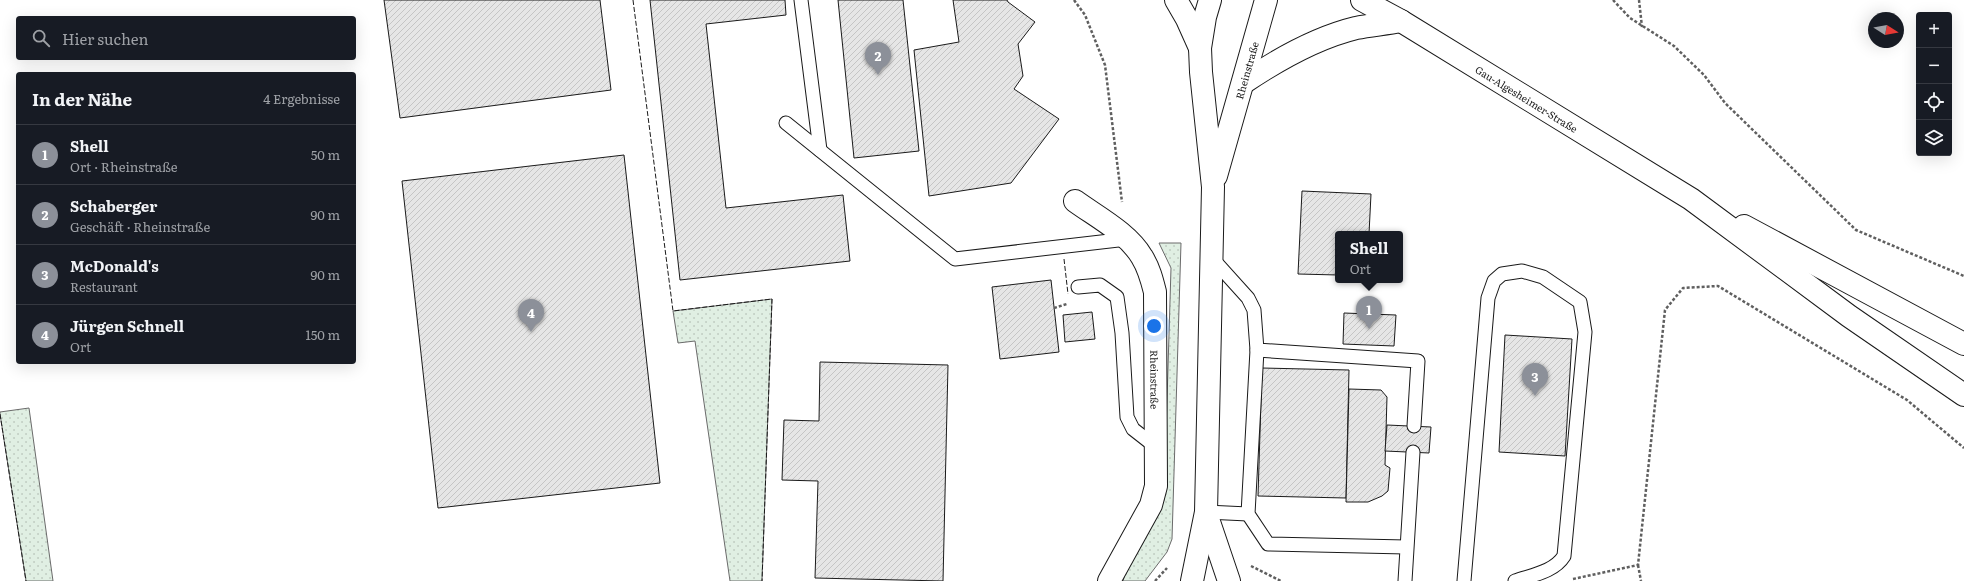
<!DOCTYPE html>
<html lang="de">
<meta charset="utf-8">
<style>
body{margin:0;font-family:Literata,serif;background:#20242c;color:#f1f3f6}
.controls{position:absolute;right:12px;top:12px;display:grid;overflow:hidden;border-radius:4px;box-shadow:0 4px 16px #0002}
.controls button{width:36px;height:36px;display:grid;place-items:center;padding:0;border:0;border-bottom:1px solid #363941;background:#171b24;color:#f1f3f6;font:20px sans-serif}
.compass{position:absolute;left:1868px;top:12px;width:36px;height:36px;border-radius:50%;background:#171b24;box-shadow:0 4px 16px #0002;rotate:101deg}
.you{position:absolute;left:1154px;top:326px;width:14px;height:14px;margin:-10px;border:3px solid #fff;border-radius:50%;background:#1a73e8;box-shadow:0 0 0 6px #1a73e833}
.badge{display:grid;place-items:center;width:26px;height:26px;border-radius:50%;background:#8c9099;color:#fff;font-size:13px;font-weight:700}
.pin{position:absolute;translate:-50% -33px;filter:drop-shadow(0 1px 2px #0008)}
.pin::after{content:'';position:absolute;top:21px;width:14px;height:12px;background:inherit;clip-path:polygon(0 0,100% 0,50% 100%)}
.popup{position:absolute;left:1335px;top:231px;width:68px;height:52px;box-sizing:border-box;display:grid;place-content:center;border-radius:4px;background:#171b24;filter:drop-shadow(0 1px 3px #0005);font-size:13px;white-space:nowrap;color:#9ea1a6}
.popup b{font-size:15px;color:#f1f3f6}
.popup::after{content:'';position:absolute;left:50%;top:100%;margin-left:-8px;border:8px solid transparent;border-top-color:#171b24}
.list{margin:0;padding:0;list-style:none}
h2{display:flex;justify-content:space-between;align-items:center;height:52px;margin:0;padding:0 16px;font-size:17px}
h2 small{font-size:13px;font-weight:400;color:#9ea1a6}
.list li{display:grid;grid-template-columns:26px 1fr auto;gap:12px;align-items:center;box-sizing:border-box;height:60px;padding:0 16px;border-top:1px solid #363941}
.list b{display:block;font-size:15px;white-space:nowrap}
.list p{margin:0;font-size:13px;white-space:nowrap;color:#9ea1a6}
.list em{font-size:13px;font-style:normal;color:#9ea1a6}
.icon{flex:none;width:22px;height:22px;fill:none;stroke:currentColor;stroke-width:2;stroke-linecap:round;stroke-linejoin:round}
.map{position:relative;flex:none;width:1964px;height:581px;overflow:hidden}
.search{position:absolute;background:#171b24;box-shadow:0 4px 16px #0002;left:16px;top:16px;width:340px;height:44px;display:flex;align-items:center;gap:10px;box-sizing:border-box;padding:0 14px;border-radius:4px;color:#9ea1a6;font-size:15px}
.panel{position:absolute;background:#171b24;box-shadow:0 4px 16px #0002;left:16px;top:72px;width:340px;height:292px;border-radius:4px}
.map>svg:first-child{display:block}
.grass{fill:url(#grass-dots);stroke:#6a6a6a}
.building{fill:url(#building-hatch);stroke:#1a1a1a}
.lines{fill:none;stroke-linecap:round;stroke-linejoin:round}
.service-casing{stroke:#1a1a1a;stroke-width:15}
.minor-casing{stroke:#1a1a1a;stroke-width:24}
.secondary-casing{stroke:#1a1a1a;stroke-width:24}
.path{stroke:#5f5f5f;stroke-width:2.5;stroke-dasharray:3 2;stroke-linecap:butt}
.service{stroke:#fff;stroke-width:13}
.minor{stroke:#fff;stroke-width:22}
.secondary{stroke:#fff;stroke-width:22}
.fence{stroke:#1a1a1a;stroke-width:1;stroke-dasharray:5 2;stroke-linecap:butt}
.labels{text-anchor:middle;dominant-baseline:central;stroke-width:3;stroke-linejoin:round;paint-order:stroke}
.street-label{font-size:10px;fill:#1a1a1a;stroke:#fff}
</style>
<div class="map">
<svg width="1964" height="581" viewBox="0 0 1964 581">
<defs>
<pattern id="grass-dots" width="8" height="8" patternUnits="userSpaceOnUse"><rect width="8" height="8" fill="#e0efe3"/><path d="M2 2h.1M6 6h.1" fill="none" stroke="#c0ccc2" stroke-width="1.8" stroke-linecap="round"/></pattern>
<pattern id="building-hatch" width="6" height="6" patternUnits="userSpaceOnUse"><rect width="6" height="6" fill="#e6e6e6"/><path d="M-1 1l2-2M0 6l6-6M5 7l2-2" fill="none" stroke="#c5c5c5"/></pattern>
</defs>
<rect width="100%" height="100%" fill="#fff"/>
<!-- grass -->
<g class="grass">
<polygon points="1159,243 1181,243 1172,539 1167,552 1145,581 1123,581 1126,571 1157,517 1164,500 1171,268"/>
<polygon points="772,299 762,581 730,581 695,341 678,343 673,311"/>
<polygon points="29,408 53,581 26,581 0,414 0,412"/>
</g>
<!-- building -->
<g class="building">
<polygon points="384,0 600,0 611,90 400,118"/>
<polygon points="650,0 785,0 786,15 706,24 726,208 843,195 850,261 680,280"/>
<polygon points="838,0 903,0 919,151 854,158"/>
<polygon points="953,0 1007,0 1008,2 1035,22 1018,44 1023,76 1014,89 1059,119 1011,183 929,196 914,50 959,42"/>
<polygon points="624,155 660,483 438,508 402,181"/>
<polygon points="1302,191 1371,194 1369,234 1338,234 1338,275 1298,274"/>
<polygon points="1051,280 1059,352 1000,359 992,287"/>
<polygon points="1092,312 1095,339 1065,342 1063,315"/>
<polygon points="1344,313 1396,315 1394,346 1343,344"/>
<polygon points="1505,335 1572,339 1565,456 1499,452"/>
<polygon points="820,362 948,365 943,581 815,578 818,481 782,480 784,420 819,421"/>
<polygon points="1262,368 1349,370 1346,498 1258,496"/>
<polygon points="1349,389 1381,390 1387,397 1385,465 1390,468 1388,491 1382,496 1368,502 1346,502"/>
<polygon points="1387,425 1431,427 1429,453 1385,451"/>
</g>
<g class="lines">
<!-- service casing -->
<g class="service-casing">
<g id="service">
<polyline points="801,0 820,150"/>
<polyline points="786,123 955,259 1127,239"/>
<polyline points="1211,257 1248,298 1254,310 1257,350 1418,361 1414,426"/>
<polyline points="1078,287 1100,285 1117,297 1122,333 1127,417 1133,429 1156,447"/>
<polyline points="1257,350 1248,514 1268,544 1406,547"/>
<polyline points="1206,512 1248,514"/>
<polyline points="1405,581 1413,452"/>
<path d="M 1464,581 L 1488,298 L 1494,281 L 1502,274 L 1522,271 L 1543,277 L 1580,302 L 1585,332 L 1564,556 C 1554,572 1532,575 1515,581"/>
</g>
</g>
<!-- minor casing -->
<g class="minor-casing">
<g id="minor">
<path id="s1" d="M 1075,201 C 1097,217 1128,233 1142,257 C 1149,268 1152,280 1155,292 L 1156,486 L 1151,505 L 1109,581"/>
</g>
</g>
<!-- secondary casing -->
<g class="secondary-casing">
<g id="secondary">
<polyline points="1176,0 1187,19 1200,48"/>
<path id="s2" d="M 1362,0 L 1401,21 L 1691,199 L 1849,316 L 1964,395"/>
<path d="M 1243,83 C 1277,60 1315,38 1356,28 C 1371,25 1386,24 1401,21"/>
<path id="s3" d="M 1216,176 L 1266,0"/>
<polyline points="1744,226 1964,344"/>
<polyline points="1207,516 1229,581"/>
<polyline points="1192,581 1206,512 1213,187 1201,72 1200,48 1205,17 1210,0"/>
</g>
</g>
<!-- path -->
<g class="path">
<polyline points="1074,0 1085,15 1105,65 1122,202"/>
<polyline points="1613,0 1630,18 1674,46 1704,75 1725,103 1856,230 1964,276"/>
<polyline points="1639,0 1642,27"/>
<polyline points="1054,308 1067,304"/>
<polyline points="1638,565 1641,581"/>
<polyline points="1251,566 1281,581"/>
<polyline points="1573,579 1638,565 1665,310 1683,288 1718,286 1907,400 1964,448"/>
<polyline points="1155,581 1167,568"/>
</g>
<!-- service -->
<use href="#service" class="service"/>
<!-- minor -->
<use href="#minor" class="minor"/>
<!-- secondary -->
<use href="#secondary" class="secondary"/>
<!-- fence -->
<g class="fence">
<polyline points="633,0 673,311 772,299 762,581"/>
<polyline points="1064,259 1068,294"/>
<polyline points="0,414 26,581"/>
</g>
</g>
<g class="labels">
<!-- street labels -->
<g class="street-label">
<text stroke="none"><textPath href="#s3" startOffset="110">Rheinstraße</textPath></text>
<text stroke="none"><textPath href="#s2" startOffset="192">Gau-Algesheimer-Straße</textPath></text>
<text stroke="none"><textPath href="#s1" startOffset="213">Rheinstraße</textPath></text>
</g>
</g>
</svg>
<div class="controls">
<button>+</button>
<button>−</button>
<button><svg class="icon" aria-label="locate" viewBox="0 0 24 24"><circle cx="12" cy="12" r="6"/><path d="M12 2v4M12 18v4M2 12h4M18 12h4"/></svg></button>
<button><svg class="icon" aria-label="layers" viewBox="0 0 24 24"><path d="M12 4l9 5-9 5-9-5zM3 14l9 5 9-5"/></svg></button>
</div>
<svg class="compass" viewBox="-18 -18 36 36"><path d="M0-13l5 13h-10z" fill="#e53935"/><path d="M0 13l5-13h-10z" fill="#9ea1a6"/></svg>
<div class="you"></div>
<div class="pin badge" style="left:1369px;top:329px">1</div>
<div class="popup"><b>Shell</b>Ort</div>
<div class="pin badge" style="left:878px;top:75px">2</div>
<div class="pin badge" style="left:1535px;top:396px">3</div>
<div class="pin badge" style="left:531px;top:332px">4</div>
<div class="search"><svg class="icon" aria-label="search" viewBox="0 0 24 24"><circle cx="10" cy="10" r="6"/><path d="M15 15l6 6"/></svg>Hier suchen</div>
<section class="panel">
<h2>In der Nähe<small>4 Ergebnisse</small></h2>
<ul class="list">
<li><span class="badge">1</span><div><b>Shell</b><p>Ort · Rheinstraße</p></div><em>50 m</em></li>
<li><span class="badge">2</span><div><b>Schaberger</b><p>Geschäft · Rheinstraße</p></div><em>90 m</em></li>
<li><span class="badge">3</span><div><b>McDonald's</b><p>Restaurant</p></div><em>90 m</em></li>
<li><span class="badge">4</span><div><b>Jürgen Schnell</b><p>Ort</p></div><em>150 m</em></li>
</ul>
</section>
</div>
